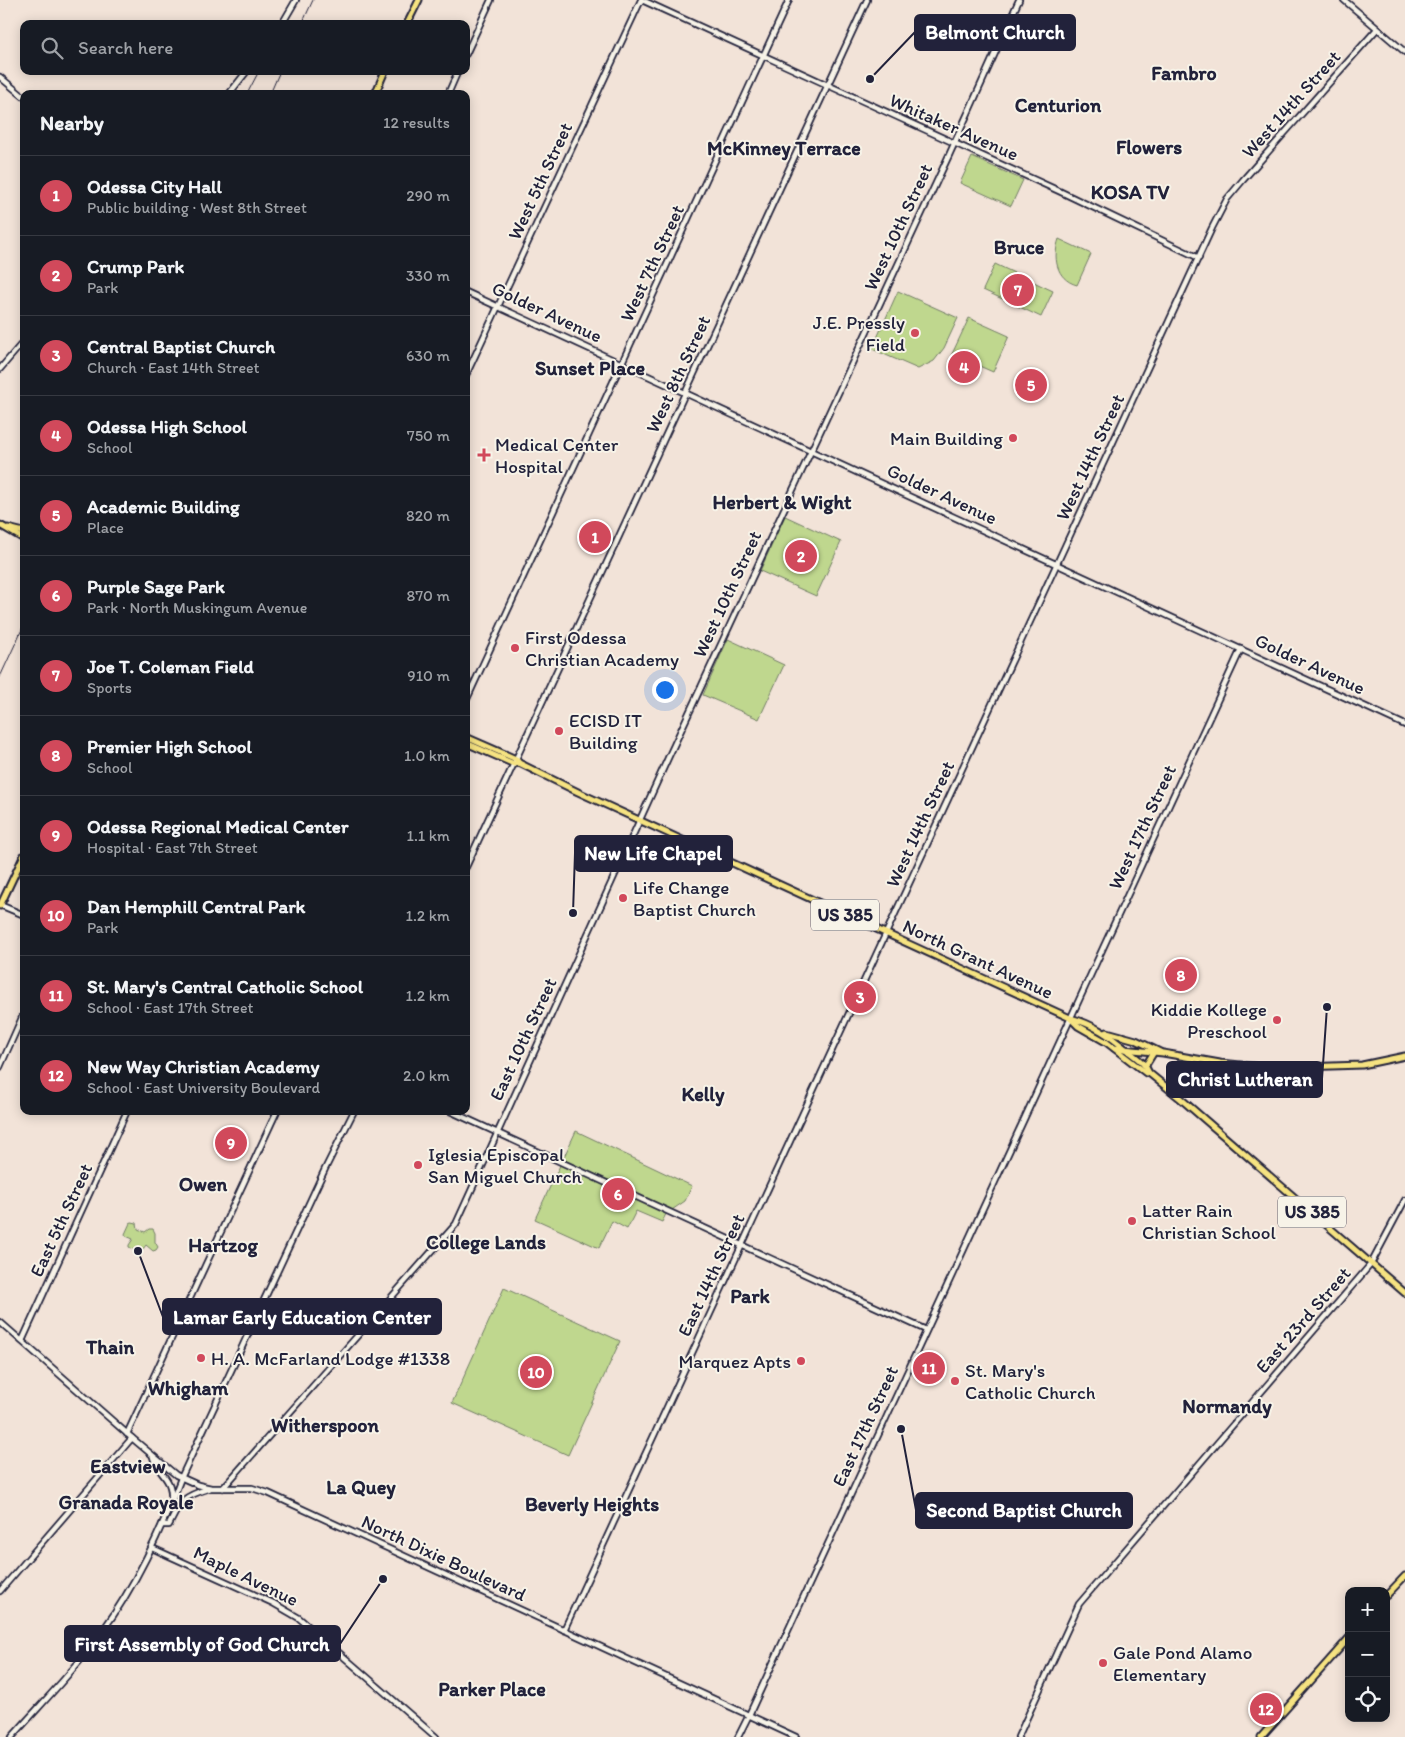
<!DOCTYPE html>
<meta charset="utf-8">
<style>
body{margin:0;font-family:Itim,sans-serif;background:#20242c;color:#f1f3f6}
.controls{position:absolute;right:15px;bottom:15px;display:grid;overflow:hidden;border-radius:10px;box-shadow:0 2px 12px #0003}
.controls button{width:45px;height:45px;display:grid;place-items:center;padding:0;border:0;border-bottom:1px solid #363941;background:#171b24;color:#f1f3f6;font:25px sans-serif}
.you{position:absolute;left:664px;top:689px;width:18px;height:18px;margin:-12px;border:4px solid #fff;border-radius:50%;background:#1a73e8;box-shadow:0 0 0 8px #1a73e833}
.badge{display:grid;place-items:center;width:32px;height:32px;border-radius:50%;background:#d1495b;color:#fff;font-size:16px;font-weight:700}
.pin{position:absolute;translate:-50% -50%;border:2px solid #fff;box-shadow:0 1px 5px #0006}
.list{margin:0;padding:0;list-style:none}
h2{display:flex;justify-content:space-between;align-items:center;height:65px;margin:0;padding:0 20px;font-size:21px}
h2 small{font-size:16px;font-weight:400;color:#9ea1a6}
.list li{display:grid;grid-template-columns:32px 1fr auto;gap:15px;align-items:center;box-sizing:border-box;height:80px;padding:0 20px;border-top:1px solid #363941}
.list b{display:block;font-size:19px;white-space:nowrap}
.list p{margin:0;font-size:16px;white-space:nowrap;color:#9ea1a6}
.list em{font-size:16px;font-style:normal;color:#9ea1a6}
.icon{flex:none;width:28px;height:28px;fill:none;stroke:currentColor;stroke-width:2;stroke-linecap:round;stroke-linejoin:round}
.map{position:relative;flex:none;width:1405px;height:1737px;overflow:hidden}
.search{position:absolute;background:#171b24;box-shadow:0 2px 12px #0003;left:20px;top:20px;width:450px;height:55px;display:flex;align-items:center;gap:12px;box-sizing:border-box;padding:0 18px;border-radius:10px;color:#9ea1a6;font-size:19px}
.panel{position:absolute;background:#171b24;box-shadow:0 2px 12px #0003;left:20px;top:90px;width:450px;height:1025px;border-radius:10px}
.map>svg:first-child{display:block}
.green{fill:#bfd78e;stroke:#707c64}
.lines{fill:none;stroke-linecap:round;stroke-linejoin:round}
.secondary-casing{stroke:#22223b;stroke-width:8}
.primary-casing{stroke:#22223b;stroke-width:9}
.secondary{stroke:#f7f3e8;stroke-width:4.5}
.primary{stroke:#f6e381;stroke-width:5}
.rail{stroke:#22223b;stroke-width:1}
.poi-dot{fill:#d1495b;stroke:#f7f3e8;stroke-width:2}
.labels{text-anchor:middle;dominant-baseline:central;stroke-width:4;stroke-linejoin:round;paint-order:stroke}
.shield{fill:#f7f3e8;stroke:#62616f;stroke-width:1}
.shield-label{font-size:18px;font-weight:bold;fill:#22223b}
.street-label{font-size:19px;fill:#22223b;stroke:#f7f3e8}
.poi-label{font-size:19px;fill:#22223b;stroke:#f7f3e8;text-anchor:start}
.neighbourhood-label{font-size:20px;font-weight:bold;fill:#22223b;stroke:#f7f3e8}
.leader{fill:none;stroke:#22223b;stroke-width:2}
.callout-dot{fill:#22223b;stroke:#f7f3e8;stroke-width:2}
.callout{fill:#22223b;stroke:#22223b;stroke-width:2}
.callout-label{font-size:20px;text-anchor:middle;font-weight:bold;fill:#fff}
</style>
<div class="map">
<svg width="1405" height="1737" viewBox="0 0 1405 1737">
<rect width="100%" height="100%" fill="#f2e3d8"/>
<filter id="ink" filterUnits="userSpaceOnUse"><feTurbulence type="fractalNoise" baseFrequency=".02" numOctaves="2"/><feDisplacementMap in="SourceGraphic" scale="10" xChannelSelector="R" yChannelSelector="G"/><feConvolveMatrix kernelMatrix="1 2 1 2 8 2 1 2 1" color-interpolation-filters="sRGB"/></filter>
<g filter="url(#ink)">
<!-- green -->
<g class="green">
<polygon points="972,157 1023,180 1011,206 960,183"/>
<path d="M 1059,239 L 1091,254 L 1077,285 C 1055,279 1053,256 1059,239 Z"/>
<polygon points="995,264 1053,291 1041,317 983,290"/>
<polygon points="898,291 958,318 944,348 934,361 918,369 872,349"/>
<polygon points="969,318 1009,336 993,372 952,354"/>
<polygon points="785,516 841,542 816,596 760,571"/>
<polygon points="728,639 784,665 759,719 703,695"/>
<polygon points="576,1131 692,1186 685,1201 666,1214 662,1222 636,1211 627,1229 612,1221 599,1248 535,1219"/>
<polygon points="132,1222 137,1223 138,1229 145,1232 149,1229 153,1229 155,1233 155,1242 158,1247 156,1250 153,1251 146,1245 140,1253 129,1247 129,1245 133,1239 126,1236 125,1234 130,1223"/>
<polygon points="504,1288 620,1341 568,1455 452,1403"/>
</g>
<g class="lines">
<!-- secondary casing -->
<g class="secondary-casing">
<g id="secondary">
<polyline points="642,0 1059,191 1199,258"/>
<polyline points="1344,0 1405,52"/>
<polyline points="282,24 296,0"/>
<polyline points="466,54 491,0"/>
<polyline points="0,77 24,97"/>
<polyline points="229,94 247,71"/>
<polyline points="448,94 458,71"/>
<polyline points="466,292 1405,725"/>
<polyline points="0,369 24,341"/>
<polyline points="466,375 641,0"/>
<polyline points="466,701 789,0"/>
<polyline points="466,867 867,0"/>
<polyline points="0,905 24,915"/>
<polyline points="0,1067 24,1013"/>
<polyline points="450,1111 926,1330"/>
<polyline points="0,1322 132,1438 176,1475 198,1485 211,1488 252,1488 268,1493 796,1737"/>
<polyline points="22,1341 127,1111"/>
<polyline points="127,1434 277,1111"/>
<path d="M 153,1457 C 157,1474 173,1477 171,1499"/>
<polyline points="223,1488 456,1224 668,758 950,153 1019,0"/>
<path d="M 162,1525 L 169,1525 C 182,1499 182,1497 210,1488"/>
<polyline points="152,1548 273,1603 299,1618 436,1737"/>
<polyline points="0,1591 132,1438"/>
<polyline points="564,1630 1212,228 1227,199 1243,180 1377,29"/>
<path d="M 12,1737 C 42,1703 75,1670 101,1633 C 136,1585 160,1533 181,1478 L 325,1169 L 354,1111"/>
<polyline points="738,1737 749,1715 1241,649"/>
<polyline points="1018,1737 1079,1604 1371,1264 1405,1200"/>
</g>
</g>
<!-- primary casing -->
<g class="primary-casing">
<g id="primary">
<polyline points="407,24 419,0"/>
<polyline points="375,94 385,71"/>
<polyline points="0,525 24,539"/>
<polyline points="8,528 24,532"/>
<path d="M 466,737 L 516,759 L 519,763 L 578,792 L 1070,1018 C 1094,1024 1110,1036 1128,1051 C 1137,1058 1145,1063 1149,1073"/>
<polyline points="466,743 514,764 519,763"/>
<polyline points="0,906 24,855"/>
<polyline points="1071,1019 1078,1026 1106,1042 1146,1073 1149,1073 1181,1099 1405,1293"/>
<polyline points="1107,1032 1136,1040 1160,1052"/>
<polyline points="1114,1048 1163,1053 1220,1063 1271,1068 1362,1065 1405,1056"/>
<polyline points="1146,1065 1154,1052"/>
<polyline points="1386,1596 1405,1576"/>
<polyline points="1261,1737 1349,1638"/>
</g>
</g>
<!-- secondary -->
<use href="#secondary" class="secondary"/>
<!-- primary -->
<use href="#primary" class="primary"/>
<!-- rail -->
<g class="rail">
<polyline points="302,24 313,0"/>
<polyline points="247,94 259,71"/>
<polyline points="270,94 280,71"/>
<polyline points="0,677 24,625"/>
</g>
</g>
</g>
<!-- markers -->
<g class="poi-dot">
<circle cx="915" cy="333" r="5"/>
<circle cx="1013" cy="438" r="5"/>
<path d="M481.5 447.5h5v5h5v5h-5v5h-5v-5h-5v-5h5z"/>
<circle cx="515" cy="648" r="5"/>
<circle cx="559" cy="731" r="5"/>
<circle cx="623" cy="898" r="5"/>
<circle cx="1277" cy="1020" r="5"/>
<circle cx="418" cy="1165" r="5"/>
<circle cx="1132" cy="1221" r="5"/>
<circle cx="201" cy="1358" r="5"/>
<circle cx="801" cy="1361" r="5"/>
<circle cx="955" cy="1381" r="5"/>
<circle cx="1103" cy="1663" r="5"/>
</g>
<g class="labels">
<!-- shield labels -->
<g class="shield">
<rect x="811" y="899.5" width="68" height="31" rx="4"/>
<rect x="1278" y="1196.5" width="68" height="31" rx="4"/>
</g>
<g class="shield-label">
<text x="845" y="915">US 385</text>
<text x="1312" y="1212">US 385</text>
</g>
<!-- street labels -->
<g class="street-label">
<text transform="translate(1291 104) rotate(-48)">West 14th Street</text>
<text transform="translate(954 127) rotate(24)">Whitaker Avenue</text>
<text transform="translate(540 181) rotate(-65)">West 5th Street</text>
<text transform="translate(898 227) rotate(-65)">West 10th Street</text>
<text transform="translate(652 263) rotate(-65)">West 7th Street</text>
<text transform="translate(547 312) rotate(25)">Golder Avenue</text>
<text transform="translate(678 374) rotate(-65)">West 8th Street</text>
<text transform="translate(1090 457) rotate(-65)">West 14th Street</text>
<text transform="translate(942 494) rotate(25)">Golder Avenue</text>
<text transform="translate(727 594) rotate(-65)">West 10th Street</text>
<text transform="translate(1310 664) rotate(25)">Golder Avenue</text>
<text transform="translate(920 824) rotate(-65)">West 14th Street</text>
<text transform="translate(1142 827) rotate(-65)">West 17th Street</text>
<text transform="translate(978 959) rotate(25)">North Grant Avenue</text>
<text transform="translate(523 1039) rotate(-65)">East 10th Street</text>
<text transform="translate(61 1220) rotate(-65)">East 5th Street</text>
<text transform="translate(711 1275) rotate(-65)">East 14th Street</text>
<text transform="translate(1303 1320) rotate(-49)">East 23rd Street</text>
<text transform="translate(865 1426) rotate(-65)">East 17th Street</text>
<text transform="translate(444 1558) rotate(25)">North Dixie Boulevard</text>
<text transform="translate(246 1576) rotate(26)">Maple Avenue</text>
</g>
<!-- poi labels -->
<g class="poi-label">
<text x="905" y="322" text-anchor="end">J.E. Pressly<tspan x="905" dy="22">Field</tspan></text>
<text x="1003" y="438" text-anchor="end">Main Building</text>
<text x="495" y="444">Medical Center<tspan x="495" dy="22">Hospital</tspan></text>
<text x="525" y="637">First Odessa<tspan x="525" dy="22">Christian Academy</tspan></text>
<text x="569" y="720">ECISD IT<tspan x="569" dy="22">Building</tspan></text>
<text x="633" y="887">Life Change<tspan x="633" dy="22">Baptist Church</tspan></text>
<text x="1267" y="1009" text-anchor="end">Kiddie Kollege<tspan x="1267" dy="22">Preschool</tspan></text>
<text x="428" y="1154">Iglesia Episcopal<tspan x="428" dy="22">San Miguel Church</tspan></text>
<text x="1142" y="1210">Latter Rain<tspan x="1142" dy="22">Christian School</tspan></text>
<text x="211" y="1358">H. A. McFarland Lodge #1338</text>
<text x="791" y="1361" text-anchor="end">Marquez Apts</text>
<text x="965" y="1370">St. Mary's<tspan x="965" dy="22">Catholic Church</tspan></text>
<text x="1113" y="1652">Gale Pond Alamo<tspan x="1113" dy="22">Elementary</tspan></text>
</g>
<!-- neighbourhood labels -->
<g class="neighbourhood-label">
<text x="1184" y="73">Fambro</text>
<text x="1058" y="105">Centurion</text>
<text x="1149" y="147">Flowers</text>
<text x="784" y="148">McKinney Terrace</text>
<text x="1130" y="192">KOSA TV</text>
<text x="1019" y="247">Bruce</text>
<text x="590" y="368">Sunset Place</text>
<text x="782" y="502">Herbert &amp; Wight</text>
<text x="703" y="1094">Kelly</text>
<text x="203" y="1184">Owen</text>
<text x="486" y="1242">College Lands</text>
<text x="223" y="1245">Hartzog</text>
<text x="750" y="1296">Park</text>
<text x="110" y="1347">Thain</text>
<text x="188" y="1388">Whigham</text>
<text x="1227" y="1406">Normandy</text>
<text x="325" y="1425">Witherspoon</text>
<text x="128" y="1466">Eastview</text>
<text x="361" y="1487">La Quey</text>
<text x="126" y="1502">Granada Royale</text>
<text x="592" y="1504">Beverly Heights</text>
<text x="492" y="1689">Parker Place</text>
</g>
</g>
<!-- callouts -->
<path class="leader" d="M870 79L915 32M573 913L575 853M1327 1007L1322 1079M138 1251L163 1317M901 1429L916 1510M383 1579L340 1644"/>
<g class="callout-dot">
<circle cx="870" cy="79" r="5"/>
<circle cx="573" cy="913" r="5"/>
<circle cx="1327" cy="1007" r="5"/>
<circle cx="138" cy="1251" r="5"/>
<circle cx="901" cy="1429" r="5"/>
<circle cx="383" cy="1579" r="5"/>
</g>
<g class="callout">
<rect x="915" y="15" width="160" height="35" rx="5"/>
<rect x="575" y="836" width="157" height="35" rx="5"/>
<rect x="1167" y="1062" width="155" height="35" rx="5"/>
<rect x="163" y="1299" width="278" height="35" rx="5"/>
<rect x="916" y="1493" width="216" height="35" rx="5"/>
<rect x="65" y="1626" width="275" height="35" rx="5"/>
</g>
<g class="callout-label">
<text x="995" y="39">Belmont Church</text>
<text x="653" y="860">New Life Chapel</text>
<text x="1245" y="1086">Christ Lutheran</text>
<text x="302" y="1324">Lamar Early Education Center</text>
<text x="1024" y="1517">Second Baptist Church</text>
<text x="202" y="1651">First Assembly of God Church</text>
</g>
</svg>
<div class="controls">
<button>+</button>
<button>−</button>
<button><svg class="icon" aria-label="locate" viewBox="0 0 24 24"><circle cx="12" cy="12" r="6"/><path d="M12 2v4M12 18v4M2 12h4M18 12h4"/></svg></button>
</div>
<div class="you"></div>
<div class="pin badge" style="left:595px;top:537px">1</div>
<div class="pin badge" style="left:801px;top:556px">2</div>
<div class="pin badge" style="left:860px;top:997px">3</div>
<div class="pin badge" style="left:964px;top:367px">4</div>
<div class="pin badge" style="left:1031px;top:385px">5</div>
<div class="pin badge" style="left:618px;top:1194px">6</div>
<div class="pin badge" style="left:1018px;top:290px">7</div>
<div class="pin badge" style="left:1181px;top:975px">8</div>
<div class="pin badge" style="left:231px;top:1143px">9</div>
<div class="pin badge" style="left:536px;top:1372px">10</div>
<div class="pin badge" style="left:929px;top:1368px">11</div>
<div class="pin badge" style="left:1266px;top:1709px">12</div>
<div class="search"><svg class="icon" aria-label="search" viewBox="0 0 24 24"><circle cx="10" cy="10" r="6"/><path d="M15 15l6 6"/></svg>Search here</div>
<section class="panel">
<h2>Nearby<small>12 results</small></h2>
<ul class="list">
<li><span class="badge">1</span><div><b>Odessa City Hall</b><p>Public building · West 8th Street</p></div><em>290 m</em></li>
<li><span class="badge">2</span><div><b>Crump Park</b><p>Park</p></div><em>330 m</em></li>
<li><span class="badge">3</span><div><b>Central Baptist Church</b><p>Church · East 14th Street</p></div><em>630 m</em></li>
<li><span class="badge">4</span><div><b>Odessa High School</b><p>School</p></div><em>750 m</em></li>
<li><span class="badge">5</span><div><b>Academic Building</b><p>Place</p></div><em>820 m</em></li>
<li><span class="badge">6</span><div><b>Purple Sage Park</b><p>Park · North Muskingum Avenue</p></div><em>870 m</em></li>
<li><span class="badge">7</span><div><b>Joe T. Coleman Field</b><p>Sports</p></div><em>910 m</em></li>
<li><span class="badge">8</span><div><b>Premier High School</b><p>School</p></div><em>1.0 km</em></li>
<li><span class="badge">9</span><div><b>Odessa Regional Medical Center</b><p>Hospital · East 7th Street</p></div><em>1.1 km</em></li>
<li><span class="badge">10</span><div><b>Dan Hemphill Central Park</b><p>Park</p></div><em>1.2 km</em></li>
<li><span class="badge">11</span><div><b>St. Mary's Central Catholic School</b><p>School · East 17th Street</p></div><em>1.2 km</em></li>
<li><span class="badge">12</span><div><b>New Way Christian Academy</b><p>School · East University Boulevard</p></div><em>2.0 km</em></li>
</ul>
</section>
</div>
